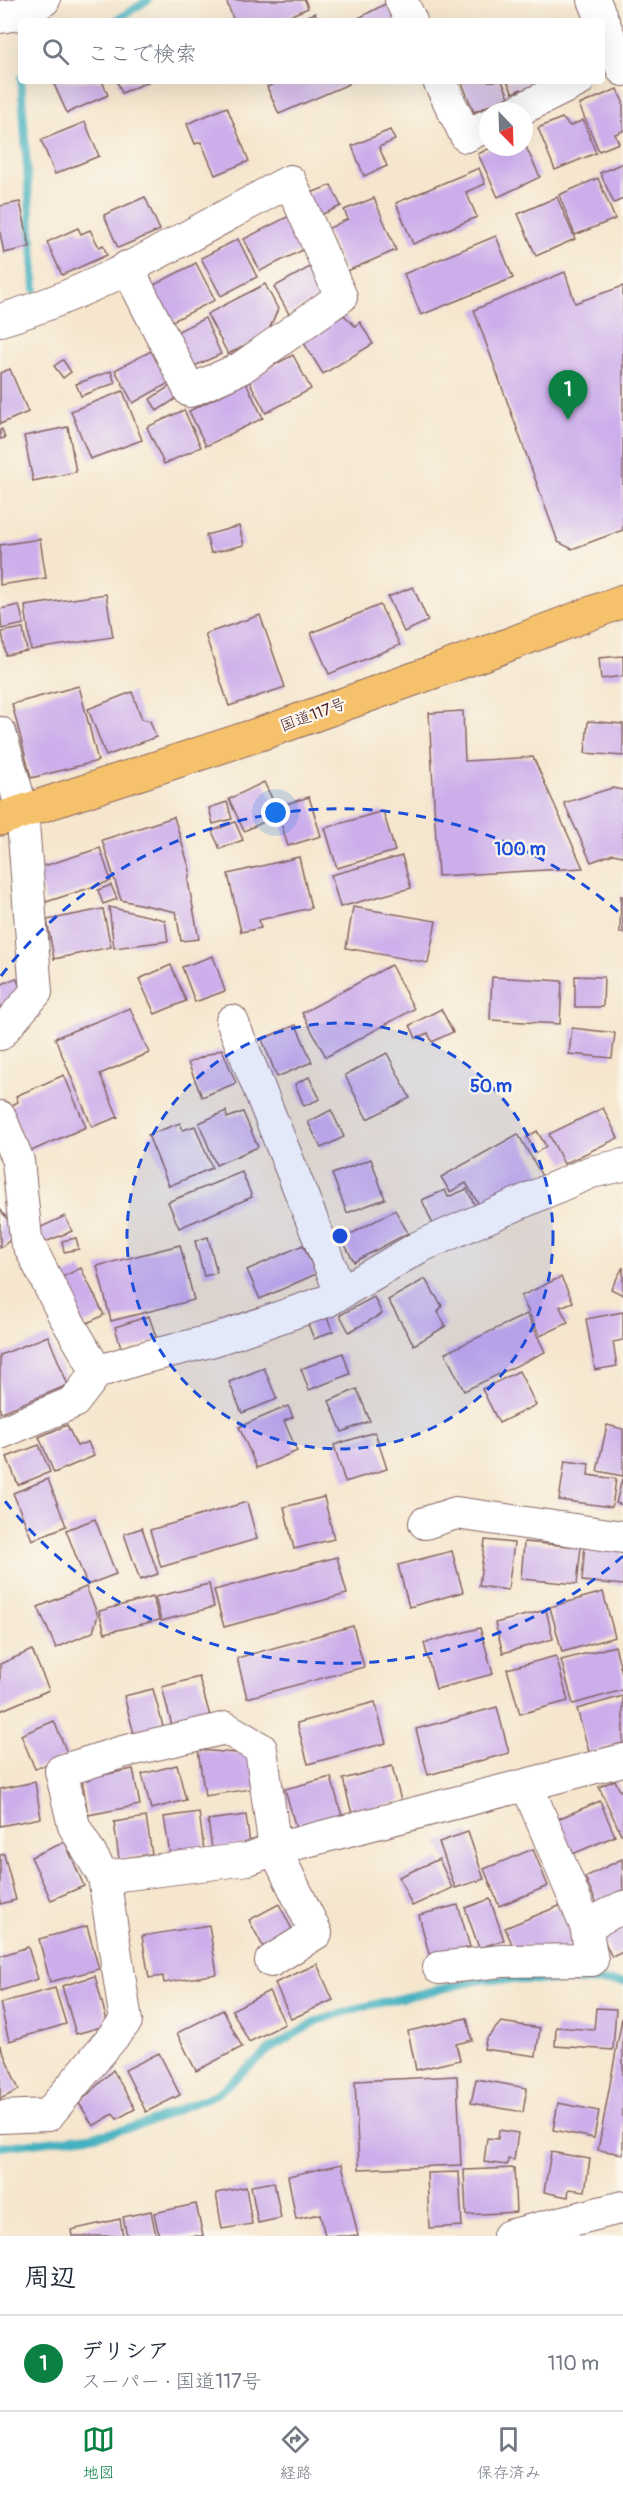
<!DOCTYPE html>
<html lang="ja">
<meta charset="utf-8">
<style>
body{margin:0;font-family:Pangolin,"Klee One",sans-serif;background:#f6f6f7;color:#1f2937}
.compass{position:absolute;left:479px;top:102px;width:54px;height:54px;border-radius:50%;background:#fff;box-shadow:0 6px 24px #0002;rotate:157deg}
.you{position:absolute;left:276px;top:813px;width:21px;height:21px;margin:-15px;border:4px solid #fff;border-radius:50%;background:#1a73e8;box-shadow:0 0 0 9px #1a73e833}
.badge{display:grid;place-items:center;width:39px;height:39px;border-radius:50%;background:#0b8043;color:#fff;font-size:20px;font-weight:700}
.pin{position:absolute;translate:-50% -50px;filter:drop-shadow(0 2px 3px #0008)}
.pin::after{content:'';position:absolute;top:32px;width:21px;height:18px;background:inherit;clip-path:polygon(0 0,100% 0,50% 100%)}
.list{margin:0;padding:0;list-style:none}
h2{display:flex;justify-content:space-between;align-items:center;height:78px;margin:0;padding:0 24px;font-size:26px}
h2 small{font-size:20px;font-weight:400;color:#747a83}
.list li{display:grid;grid-template-columns:39px 1fr auto;gap:18px;align-items:center;box-sizing:border-box;height:96px;padding:0 24px;border-top:2px solid #e0e1e3}
.list b{display:block;font-size:22px;white-space:nowrap}
.list p{margin:0;font-size:20px;white-space:nowrap;color:#747a83}
.list em{font-size:20px;font-style:normal;color:#747a83}
.icon{flex:none;width:33px;height:33px;fill:none;stroke:currentColor;stroke-width:2;stroke-linecap:round;stroke-linejoin:round}
.map{position:relative;flex:none;width:623px;height:2236px;overflow:hidden}
.search{position:absolute;background:#fff;box-shadow:0 6px 24px #0002;left:18px;right:18px;top:18px;height:66px;display:flex;align-items:center;gap:15px;box-sizing:border-box;padding:0 21px;border-radius:6px;color:#747a83;font-size:22px}
.sheet{height:174px;background:#fff}
nav{display:flex;justify-content:space-around;align-items:center;box-sizing:border-box;height:84px;border-top:2px solid #e0e1e3;background:#fff;font-size:16px;color:#747a83}
nav a{display:grid;justify-items:center;gap:3px}
nav .on{color:#0b8043}
.map>svg:first-child{display:block}
.lines{fill:none;stroke-linecap:round;stroke-linejoin:round}
.stream{stroke:#43b1c0;stroke-width:8}
.building{fill:#ccaeeb}
.minor-casing{stroke:#866564;stroke-width:34}
.trunk-casing{stroke:#866564;stroke-width:35}
.minor{stroke:#fff;stroke-width:32}
.trunk{stroke:#f5c16b;stroke-width:33}
.ring{fill:none;stroke:#1d4ed8;stroke-width:3;stroke-dasharray:10 8}
.labels{text-anchor:middle;dominant-baseline:central;stroke-width:4.5;stroke-linejoin:round;paint-order:stroke}
.street-label{font-size:16px;fill:#4a1f2b;stroke:#fbf7ec}
.centre{fill:#1d4ed8;stroke:#fbf7ec;stroke-width:3}
.ring-label{font-size:18px;text-anchor:middle;font-weight:bold;fill:#1d4ed8;stroke:#fbf7ec;stroke-width:4.5;stroke-linejoin:round;paint-order:stroke}
</style>
<div class="map">
<svg width="623" height="2236" viewBox="0 0 623 2236">
<rect width="100%" height="100%" fill="#fbf7ec"/>
<filter id="ink" filterUnits="userSpaceOnUse"><feTurbulence type="fractalNoise" baseFrequency=".0167" numOctaves="2"/><feDisplacementMap in="SourceGraphic" scale="12" xChannelSelector="R" yChannelSelector="G"/><feConvolveMatrix kernelMatrix="1 2 1 2 8 2 1 2 1" color-interpolation-filters="sRGB"/></filter>
<filter id="wash" filterUnits="userSpaceOnUse"><feTurbulence type="fractalNoise" baseFrequency=".008" numOctaves="4" result="noise"/><feDisplacementMap in="SourceGraphic" scale="24" xChannelSelector="R" yChannelSelector="G"/><feGaussianBlur stdDeviation="1.35" result="paint"/><feColorMatrix in="noise" values="0 0 0 0 0 0 0 0 0 0 0 0 0 0 0 0 0 1.4 0 .05"/><feComposite in="paint" operator="in"/></filter>
<g filter="url(#wash)">
<rect width="100%" height="100%" fill="#f5e6cd"/>
<g class="lines">
<!-- stream -->
<g class="stream">
<polyline points="115,21 148,0"/>
<polyline points="21,78 35,289"/>
<polyline points="0,2147 105,2134 144,2124 218,2093 269,2050 317,2021 362,2007 485,1979 623,1982"/>
</g>
</g>
<g id="blocks">
<!-- building -->
<g class="building">
<polygon points="226,0 305,0 308,8 278,21 234,21"/>
<polygon points="387,3 397,21 353,21"/>
<polygon points="315,13 318,21 296,21"/>
<polygon points="55,81 102,81 108,95 67,113 53,82"/>
<polygon points="117,81 150,81 122,93"/>
<polygon points="280,81 347,81 349,84 279,114 267,87"/>
<polygon points="461,81 502,81 509,97 474,112"/>
<polygon points="507,81 542,81 535,84 537,89 524,95 521,89 513,93"/>
<polygon points="617,89 623,102 623,131 615,134 619,143 599,151 579,105"/>
<polygon points="227,107 249,161 215,175 201,142 195,144 187,124"/>
<polygon points="562,118 570,126 583,120 596,153 555,170 538,128"/>
<polygon points="85,122 99,156 55,174 41,140"/>
<polygon points="390,130 395,140 379,147 387,166 364,176 352,146"/>
<polygon points="492,147 507,147 511,155 526,147 540,177 498,197 478,154"/>
<polygon points="623,163 623,199 614,203 600,173"/>
<polygon points="479,168 485,184 466,192 477,217 413,244 396,203"/>
<polygon points="598,178 615,219 575,235 559,195"/>
<polygon points="331,185 341,206 316,217 306,195"/>
<polygon points="145,197 160,230 118,248 104,215"/>
<polygon points="557,197 575,239 536,256 518,214"/>
<polygon points="374,198 396,250 345,272 327,229 348,219 344,210"/>
<polygon points="20,202 30,247 4,253 0,233 0,206"/>
<polygon points="291,215 307,248 260,271 244,239"/>
<polygon points="78,228 81,234 90,230 99,247 103,245 107,255 62,275 47,242"/>
<polygon points="496,236 513,278 421,315 404,274"/>
<polygon points="238,239 257,277 221,296 201,258"/>
<polygon points="196,263 215,300 167,324 148,288"/>
<polygon points="317,263 332,290 289,314 274,287"/>
<polygon points="565,272 575,303 623,286 623,530 572,549 558,542 474,310"/>
<polygon points="265,284 278,309 267,334 228,354 207,314"/>
<polygon points="344,315 355,326 360,322 373,344 323,374 302,340"/>
<polygon points="205,318 221,354 190,368 174,333"/>
<polygon points="151,351 169,383 133,403 115,370"/>
<polygon points="293,355 311,389 266,413 248,379"/>
<polygon points="63,360 71,372 63,378 54,366"/>
<polygon points="10,369 28,412 0,424 0,373"/>
<polygon points="111,371 115,383 81,396 76,384"/>
<polygon points="246,383 263,418 206,446 189,411"/>
<polygon points="173,384 180,396 157,411 150,399"/>
<polygon points="123,391 142,440 90,459 71,411"/>
<polygon points="184,410 201,447 164,464 147,427"/>
<polygon points="68,427 76,472 33,481 24,436"/>
<polygon points="2,429 5,438 0,439 0,430"/>
<polygon points="239,526 244,545 211,553 206,535"/>
<polygon points="40,539 46,578 0,585 0,545"/>
<polygon points="413,587 428,621 404,632 388,597"/>
<polygon points="106,594 113,637 31,650 25,606"/>
<polygon points="19,605 24,624 2,629 0,609"/>
<polygon points="380,605 400,645 329,674 311,633"/>
<polygon points="260,615 285,687 229,706 205,634"/>
<polygon points="23,628 27,651 6,655 2,632"/>
<polygon points="623,656 623,676 601,679 599,658"/>
<polygon points="79,686 98,761 31,778 12,704"/>
<polygon points="132,692 142,719 150,721 156,737 106,756 88,709"/>
<polygon points="463,711 465,761 533,757 583,868 438,876 429,713"/>
<polygon points="588,721 623,724 623,756 585,753"/>
<polygon points="264,782 276,807 309,797 321,836 288,846 276,807 277,816 244,831 229,799"/>
<polygon points="612,788 623,790 623,856 613,854 591,862 564,803"/>
<polygon points="227,802 232,819 213,824 209,808"/>
<polygon points="383,811 395,851 337,868 325,828"/>
<polygon points="174,817 190,870 188,881 199,939 181,941 176,912 121,900 102,840"/>
<polygon points="235,822 243,840 220,849 212,831"/>
<polygon points="100,848 111,881 46,902 35,869"/>
<polygon points="402,856 411,888 340,907 331,875"/>
<polygon points="299,857 311,908 259,920 261,928 241,932 228,874"/>
<polygon points="111,885 117,899 103,904 98,890"/>
<polygon points="621,896 623,896 623,933 620,933"/>
<polygon points="109,907 165,920 168,941 114,948"/>
<polygon points="353,907 436,921 428,963 346,948"/>
<polygon points="103,909 111,947 54,959 47,920"/>
<polygon points="213,956 225,991 195,1002 182,967"/>
<polygon points="171,965 186,1001 155,1014 139,979"/>
<polygon points="391,965 414,1009 326,1057 302,1013"/>
<polygon points="575,976 604,977 603,1007 575,1007"/>
<polygon points="492,977 562,981 560,1024 490,1020"/>
<polygon points="16,978 22,991 13,1003 0,1009 0,985"/>
<polygon points="130,1008 149,1053 100,1074 118,1117 92,1127 55,1038"/>
<polygon points="441,1009 453,1032 432,1042 428,1033 416,1038 410,1025"/>
<polygon points="296,1025 312,1062 277,1077 262,1039"/>
<polygon points="572,1028 615,1033 612,1058 569,1054"/>
<polygon points="222,1049 236,1083 202,1097 188,1063"/>
<polygon points="387,1053 410,1098 367,1119 345,1075"/>
<polygon points="64,1075 86,1127 29,1152 9,1107 18,1102 16,1096"/>
<polygon points="309,1077 320,1099 304,1106 295,1084"/>
<polygon points="603,1108 618,1138 564,1164 549,1134"/>
<polygon points="331,1110 344,1137 321,1148 308,1122"/>
<polygon points="226,1111 227,1118 243,1112 258,1147 216,1165 199,1123"/>
<polygon points="180,1123 183,1130 195,1126 212,1168 169,1186 148,1135"/>
<polygon points="537,1131 546,1146 536,1153 527,1137"/>
<polygon points="518,1134 542,1176 482,1210 466,1183 450,1192 441,1177"/>
<polygon points="371,1159 385,1199 347,1213 332,1174"/>
<polygon points="242,1172 252,1197 179,1228 168,1202"/>
<polygon points="467,1189 477,1210 435,1229 422,1200 445,1190 448,1197"/>
<polygon points="0,1209 18,1234 0,1248"/>
<polygon points="395,1210 408,1233 354,1262 342,1239"/>
<polygon points="65,1216 72,1231 43,1243 37,1229"/>
<polygon points="208,1237 217,1273 204,1276 195,1241"/>
<polygon points="76,1238 79,1249 64,1252 62,1241"/>
<polygon points="180,1245 194,1300 111,1321 97,1266"/>
<polygon points="303,1245 316,1274 260,1299 247,1270"/>
<polygon points="623,1267 623,1295 611,1289"/>
<polygon points="81,1268 104,1315 77,1328 54,1281"/>
<polygon points="561,1277 573,1302 560,1307 568,1323 540,1336 521,1296"/>
<polygon points="425,1279 442,1306 438,1312 446,1326 414,1345 388,1300"/>
<polygon points="374,1297 382,1314 349,1332 340,1315"/>
<polygon points="623,1312 623,1340 613,1342 617,1366 595,1370 586,1319"/>
<polygon points="527,1314 545,1352 464,1391 445,1353"/>
<polygon points="149,1316 157,1340 122,1351 115,1327"/>
<polygon points="326,1316 333,1331 314,1339 308,1324"/>
<polygon points="48,1336 68,1385 0,1413 0,1355"/>
<polygon points="343,1353 350,1374 309,1390 301,1369"/>
<polygon points="264,1368 277,1399 242,1413 229,1382"/>
<polygon points="519,1371 536,1405 499,1423 482,1389"/>
<polygon points="357,1389 370,1421 342,1432 329,1401"/>
<polygon points="288,1406 293,1417 284,1421 297,1451 257,1468 239,1427"/>
<polygon points="67,1425 77,1446 88,1442 94,1456 54,1473 39,1437"/>
<polygon points="607,1425 623,1429 623,1476 597,1471"/>
<polygon points="375,1432 387,1469 345,1482 334,1445"/>
<polygon points="39,1445 50,1472 18,1485 7,1457"/>
<polygon points="565,1461 589,1464 588,1475 616,1479 612,1507 559,1500"/>
<polygon points="48,1479 66,1526 32,1540 13,1493"/>
<polygon points="622,1479 623,1479 623,1505 616,1503"/>
<polygon points="324,1497 334,1539 294,1549 284,1507"/>
<polygon points="247,1502 257,1539 161,1567 150,1530"/>
<polygon points="95,1519 116,1574 87,1585 66,1530"/>
<polygon points="142,1528 158,1574 140,1580 124,1534"/>
<polygon points="485,1540 514,1543 508,1590 479,1586"/>
<polygon points="524,1542 581,1547 577,1584 521,1579"/>
<polygon points="585,1542 623,1546 623,1585 582,1581"/>
<polygon points="452,1551 463,1592 409,1607 398,1565"/>
<polygon points="337,1557 347,1594 224,1627 214,1590"/>
<polygon points="209,1584 214,1607 161,1621 155,1597"/>
<polygon points="86,1587 98,1615 93,1632 56,1648 38,1607"/>
<polygon points="603,1592 615,1637 562,1652 550,1607"/>
<polygon points="153,1597 159,1620 105,1633 99,1611"/>
<polygon points="546,1610 553,1639 503,1653 495,1623"/>
<polygon points="353,1626 364,1667 247,1698 237,1658"/>
<polygon points="480,1628 493,1674 436,1689 424,1643"/>
<polygon points="615,1646 623,1677 623,1690 573,1704 561,1660"/>
<polygon points="32,1650 49,1690 0,1711 0,1664"/>
<polygon points="556,1656 568,1701 520,1714 507,1669"/>
<polygon points="199,1677 210,1716 172,1726 162,1687"/>
<polygon points="153,1689 164,1730 135,1738 124,1696"/>
<polygon points="623,1696 623,1743 589,1752 577,1709"/>
<polygon points="375,1702 386,1743 308,1764 297,1723"/>
<polygon points="497,1707 509,1753 428,1775 416,1729"/>
<polygon points="54,1721 68,1755 35,1769 21,1735"/>
<polygon points="198,1750 249,1754 258,1788 205,1796"/>
<polygon points="177,1765 186,1800 151,1809 142,1774"/>
<polygon points="392,1766 401,1801 352,1814 343,1779"/>
<polygon points="133,1769 140,1805 88,1815 82,1779"/>
<polygon points="331,1777 342,1816 296,1829 285,1789"/>
<polygon points="615,1780 620,1791 623,1789 623,1833 621,1834 599,1787"/>
<polygon points="35,1782 41,1818 0,1826 0,1789"/>
<polygon points="600,1801 615,1836 568,1856 553,1821"/>
<polygon points="199,1812 204,1850 170,1855 164,1817"/>
<polygon points="246,1815 250,1844 212,1849 208,1820"/>
<polygon points="146,1817 152,1854 119,1859 114,1822"/>
<polygon points="468,1832 484,1879 455,1888 439,1842"/>
<polygon points="65,1842 84,1886 51,1900 31,1857"/>
<polygon points="533,1849 548,1886 499,1906 484,1869"/>
<polygon points="4,1854 16,1900 0,1904 0,1855"/>
<polygon points="439,1859 452,1888 412,1906 399,1877"/>
<polygon points="622,1859 623,1900 600,1911 585,1877"/>
<polygon points="490,1899 504,1940 479,1948 465,1908"/>
<polygon points="279,1904 297,1939 267,1954 249,1920"/>
<polygon points="564,1904 579,1942 544,1956 532,1952 528,1945 515,1951 505,1928"/>
<polygon points="458,1905 470,1947 430,1958 419,1915"/>
<polygon points="623,1918 623,1952 612,1957 599,1930"/>
<polygon points="209,1925 217,1974 164,1983 163,1976 149,1978 142,1936"/>
<polygon points="87,1926 99,1969 50,1982 39,1939"/>
<polygon points="28,1947 38,1979 0,1991 0,1956"/>
<polygon points="317,1964 333,2000 291,2019 275,1983"/>
<polygon points="95,1976 108,2025 76,2034 62,1986"/>
<polygon points="55,1988 66,2024 9,2041 0,2003"/>
<polygon points="269,1991 285,2024 249,2042 232,2010"/>
<polygon points="596,2008 616,2009 613,2050 555,2046 556,2027 594,2030"/>
<polygon points="223,2010 242,2047 196,2071 177,2033"/>
<polygon points="467,2018 472,2040 456,2044 460,2060 416,2070 408,2031"/>
<polygon points="622,2018 623,2018 623,2154 598,2150"/>
<polygon points="501,2022 540,2028 536,2056 484,2049 486,2039"/>
<polygon points="0,2045 19,2090 0,2099"/>
<polygon points="159,2053 180,2095 146,2112 125,2070"/>
<polygon points="113,2070 135,2109 117,2119 113,2114 93,2126 79,2103"/>
<polygon points="457,2076 461,2165 359,2169 355,2081"/>
<polygon points="476,2079 527,2088 523,2112 471,2103"/>
<polygon points="558,2103 599,2111 594,2138 553,2130"/>
<polygon points="499,2130 518,2133 514,2160 508,2159 507,2165 484,2162 487,2138 498,2139"/>
<polygon points="551,2152 590,2159 585,2191 569,2189 568,2197 544,2192"/>
<polygon points="342,2164 358,2236 325,2236 320,2214 296,2219 288,2176"/>
<polygon points="514,2168 516,2212 466,2215 464,2170"/>
<polygon points="459,2172 462,2226 429,2228 427,2173"/>
<polygon points="274,2182 281,2218 258,2223 251,2186"/>
<polygon points="246,2187 252,2224 222,2229 216,2193"/>
<polygon points="196,2204 203,2236 159,2236 154,2213"/>
<polygon points="151,2211 156,2236 127,2236 123,2217"/>
<polygon points="120,2219 123,2236 72,2236 71,2230"/>
</g>
</g>
</g>
<g filter="url(#ink)">
<use href="#blocks" fill-opacity="0" stroke="#866564" stroke-width="1.5"/>
<g class="lines">
<!-- minor casing -->
<g class="minor-casing">
<g id="minor">
<polyline points="401,0 411,21"/>
<polyline points="594,0 623,70"/>
<polyline points="0,17 19,14 44,0"/>
<polyline points="439,81 466,136 488,125"/>
<polyline points="517,111 578,81"/>
<path d="M 0,320 C 101,291 197,230 290,181 L 341,297 L 241,368 L 190,391 L 127,267"/>
<polyline points="0,733 22,810 36,992 0,1034"/>
<polyline points="232,1021 341,1293"/>
<polyline points="0,1117 18,1161 26,1239 63,1313 97,1372"/>
<polyline points="0,1433 74,1402 97,1372 138,1359 214,1340 327,1301 419,1247 591,1172 623,1165"/>
<polyline points="425,1523 456,1513 623,1537"/>
<polyline points="104,1877 74,1826 61,1771 122,1752 226,1728 261,1749 275,1849 316,1933 271,1961"/>
<polyline points="586,1926 623,1907"/>
<polyline points="439,1968 502,1961 592,1960 586,1926 527,1785"/>
<polyline points="0,2117 48,2115 126,2021 104,1877 248,1859 275,1849 623,1760"/>
<polyline points="509,2236 623,2207"/>
</g>
</g>
<!-- trunk casing -->
<g class="trunk-casing">
<polyline id="trunk" points="0,819 272,730 497,649 623,601"/>
</g>
<!-- minor -->
<use href="#minor" class="minor"/>
<!-- trunk -->
<use href="#trunk" class="trunk"/>
</g>
</g>
<!-- distance rings -->
<circle cx="340" cy="1236" r="213" fill="#1d4ed8" fill-opacity=".12"/>
<g class="ring">
<circle cx="340" cy="1236" r="213"/>
<path d="M623 1556A427 427 0 0 1 1 1496M1 976A427 427 0 0 1 623 916"/>
</g>
<g class="labels">
<!-- street labels -->
<g class="street-label">
<text transform="translate(313 715) rotate(-20)">国道117号</text>
</g>
</g>
<circle cx="340" cy="1236" r="9" class="centre"/>
<g class="ring-label">
<text x="520" y="855">100 m</text>
<text x="491" y="1092">50 m</text>
</g>
</svg>
<svg class="compass" viewBox="-18 -18 36 36"><path d="M0-13l5 13h-10z" fill="#e53935"/><path d="M0 13l5-13h-10z" fill="#747a83"/></svg>
<div class="you"></div>
<div class="pin badge" style="left:568px;top:420px">1</div>
<div class="search"><svg class="icon" aria-label="search" viewBox="0 0 24 24"><circle cx="10" cy="10" r="6"/><path d="M15 15l6 6"/></svg>ここで検索</div>
</div>
<section class="sheet">
<h2>周辺<small></small></h2>
<ul class="list">
<li><span class="badge">1</span><div><b>デリシア</b><p>スーパー · 国道117号</p></div><em>110 m</em></li>
</ul>
</section>
<nav>
<a class="on"><svg class="icon" aria-label="map" viewBox="0 0 24 24"><path d="M3 6l6-2 6 2 6-2v14l-6 2-6-2-6 2zM9 4v14M15 6v14"/></svg>地図</a>
<a><svg class="icon" aria-label="directions" viewBox="0 0 24 24"><path d="M12 3l9 9-9 9-9-9zM9 14v-3h6M13 9l2 2-2 2"/></svg>経路</a>
<a><svg class="icon" aria-label="saved" viewBox="0 0 24 24"><path d="M7 4h10v16l-5-4-5 4z"/></svg>保存済み</a>
</nav>
